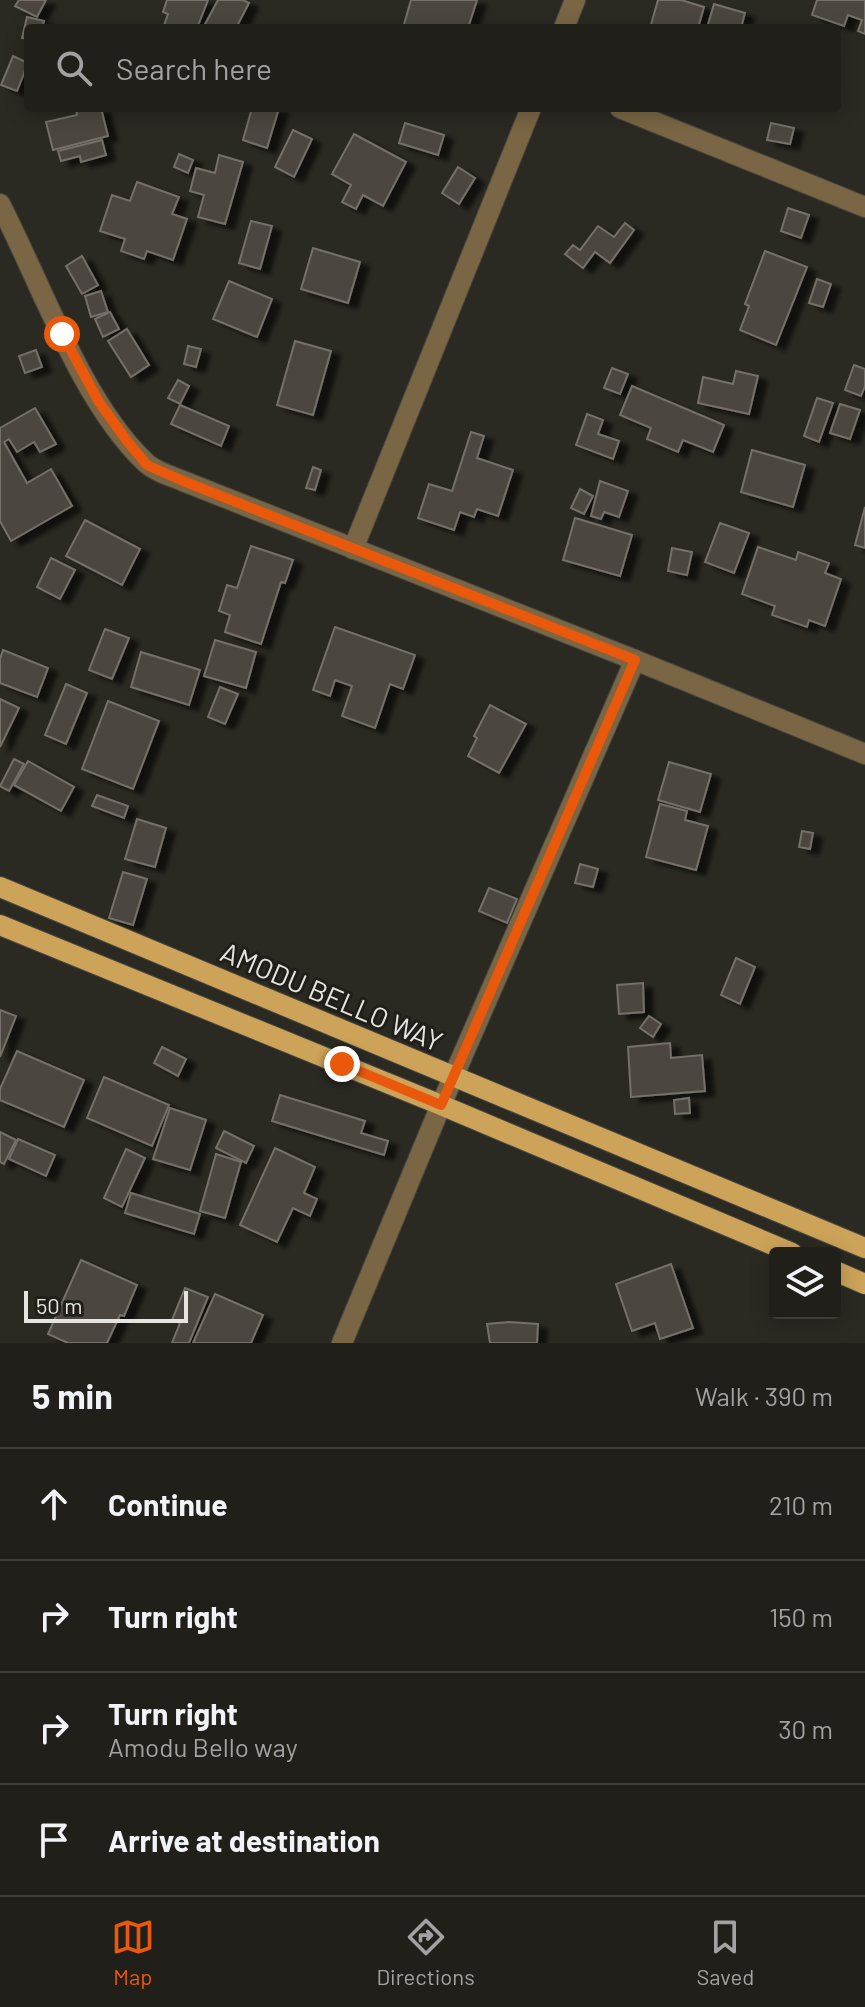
<!DOCTYPE html>
<meta charset="utf-8">
<style>
body{margin:0;font-family:Barlow,sans-serif;background:#282723;color:#f1f3f6}
.controls{position:absolute;right:24px;bottom:24px;display:grid;overflow:hidden;border-radius:8px;box-shadow:0 4px 20px #0003}
.controls button{width:72px;height:72px;display:grid;place-items:center;padding:0;border:0;border-bottom:2px solid #3d3d39;background:#201f1a;color:#f1f3f6;font:40px sans-serif}
.scale{position:absolute;left:24px;bottom:20px;width:164px;box-sizing:border-box;padding-left:8px;border:4px solid #e5e4e0;border-top:0;font-size:22px;line-height:28px;white-space:nowrap;color:#e5e4e0;-webkit-text-stroke:6px #201f19;paint-order:stroke}
.stop{position:absolute;width:24px;height:24px;margin:-18px;border:6px solid #ea580c;border-radius:50%;background:#fff}
.stop.end{background:#ea580c;border-color:#fff;box-shadow:0 2px 8px #0008}
.list{margin:0;padding:0;list-style:none}
h2{display:flex;justify-content:space-between;align-items:center;height:104px;margin:0;padding:0 32px;font-size:34px}
h2 small{font-size:26px;font-weight:400;color:#a2a2a2}
.list li{display:grid;grid-template-columns:52px 1fr auto;gap:24px;align-items:center;box-sizing:border-box;height:112px;padding:0 32px;border-top:2px solid #3d3d39}
.list b{display:block;font-size:30px;white-space:nowrap}
.list p{margin:0;font-size:26px;white-space:nowrap;color:#a2a2a2}
.list em{font-size:26px;font-style:normal;color:#a2a2a2}
.icon{flex:none;width:44px;height:44px;fill:none;stroke:currentColor;stroke-width:2;stroke-linecap:round;stroke-linejoin:round}
.map{position:relative;flex:none;width:865px;height:1343px;overflow:hidden}
.search{position:absolute;background:#201f1a;box-shadow:0 4px 20px #0003;left:24px;right:24px;top:24px;height:88px;display:flex;align-items:center;gap:20px;box-sizing:border-box;padding:0 28px;border-radius:8px;color:#a2a2a2;font-size:30px}
.sheet{height:552px;background:#201f1a}
nav{display:flex;justify-content:space-around;align-items:center;box-sizing:border-box;height:112px;border-top:2px solid #3d3d39;background:#201f1a;font-size:22px;color:#a2a2a2}
nav a{display:grid;justify-items:center;gap:4px}
nav .on{color:#ea580c}
.map>svg:first-child{display:block}
.building{fill:#4b4741;stroke:#746f69;stroke-width:2;filter:url(#shadow)}
.lines{fill:none;stroke-linecap:round;stroke-linejoin:round}
.minor-casing{stroke:#484740;stroke-width:22}
.major-casing{stroke:#484740;stroke-width:22}
.minor{stroke:#7a6644;stroke-width:20}
.major{stroke:#cca358;stroke-width:20}
.route{stroke:#ea580c;stroke-width:10}
.labels{text-anchor:middle;dominant-baseline:central;stroke-width:6;stroke-linejoin:round;paint-order:stroke}
.street-label{font-size:28px;fill:#e5e4e0;stroke:#201f19}
</style>
<div class="map">
<svg width="865" height="1343" viewBox="0 0 865 1343">
<defs>
<filter id="shadow"><feDropShadow dx="9" dy="5" stdDeviation="2" flood-color="#0009"/></filter>
</defs>
<rect width="100%" height="100%" fill="#2a2922"/>
<!-- building -->
<g class="building">
<polygon points="19,0 46,0 37,17 15,6"/>
<polygon points="167,0 208,0 197,28 163,28 168,14 163,12"/>
<polygon points="218,0 243,0 249,3 236,28 203,28"/>
<polygon points="411,0 477,0 468,28 403,28"/>
<polygon points="658,0 681,0 704,7 698,28 650,28"/>
<polygon points="817,0 865,0 865,34 858,31 862,20 848,15 844,26 812,15"/>
<polygon points="714,4 745,13 741,28 707,28"/>
<polygon points="27,17 44,21 42,28 28,28 28,39 22,38"/>
<polygon points="13,56 28,63 17,91 1,85"/>
<polygon points="76,108 101,108 108,136 53,150 46,122 77,115"/>
<polygon points="252,108 279,108 267,148 243,140"/>
<polygon points="405,123 444,135 438,155 399,143"/>
<polygon points="771,123 794,128 790,144 767,140"/>
<polygon points="293,130 312,139 294,177 275,167"/>
<polygon points="354,134 406,162 383,206 363,195 356,209 342,202 351,185 332,174"/>
<polygon points="102,140 106,155 81,162 80,156 61,161 58,151"/>
<polygon points="179,154 193,160 188,173 174,167"/>
<polygon points="219,155 243,162 225,224 198,217 204,195 190,191 196,168 215,173"/>
<polygon points="458,167 475,178 459,204 442,193"/>
<polygon points="137,182 179,197 172,214 187,219 173,260 147,251 144,259 121,251 125,239 100,231 112,195 130,201"/>
<polygon points="788,208 809,215 801,238 781,231"/>
<polygon points="251,221 272,226 260,269 239,263"/>
<polygon points="625,223 634,230 610,263 595,252 583,268 565,254 573,245 580,250 598,226 614,237"/>
<polygon points="313,248 360,262 348,303 301,289"/>
<polygon points="765,251 807,267 776,345 740,330 749,306 745,304"/>
<polygon points="82,256 98,285 82,294 66,266"/>
<polygon points="817,279 831,284 823,307 809,303"/>
<polygon points="229,281 272,299 257,337 213,319"/>
<polygon points="101,291 108,312 91,317 85,296"/>
<polygon points="110,312 119,329 103,337 95,319"/>
<polygon points="127,329 149,365 131,377 108,341"/>
<polygon points="295,341 331,351 313,415 277,405"/>
<polygon points="188,346 201,349 196,367 184,364"/>
<polygon points="36,350 42,367 25,373 19,356"/>
<polygon points="854,365 865,369 865,386 861,396 845,390"/>
<polygon points="612,368 628,374 620,394 604,388"/>
<polygon points="736,371 758,376 749,414 698,403 703,377 733,384"/>
<polygon points="178,380 189,386 180,404 168,398"/>
<polygon points="632,386 724,425 713,452 683,440 678,452 647,439 651,428 620,415"/>
<polygon points="817,398 833,403 819,442 804,436"/>
<polygon points="840,404 860,410 850,439 830,433"/>
<polygon points="180,405 229,426 221,446 171,424"/>
<polygon points="35,408 56,444 40,452 34,442 17,452 9,439 4,442 27,483 51,469 72,506 11,541 0,521 0,428"/>
<polygon points="587,414 603,420 598,434 619,441 613,459 576,445"/>
<polygon points="471,432 484,436 477,458 513,470 498,516 477,509 474,517 460,512 454,530 418,518 429,484 452,491"/>
<polygon points="752,450 805,465 793,507 741,492"/>
<polygon points="313,467 321,470 315,490 306,488"/>
<polygon points="600,481 628,491 619,517 604,512 601,519 591,516"/>
<polygon points="580,489 593,496 584,514 571,508"/>
<polygon points="865,507 865,548 855,545"/>
<polygon points="575,518 632,535 620,576 563,560"/>
<polygon points="85,520 140,549 122,585 66,556"/>
<polygon points="720,523 749,533 734,573 705,562"/>
<polygon points="251,546 293,560 285,583 281,582 261,644 225,632 230,615 219,611 227,585 237,588"/>
<polygon points="758,547 796,560 798,552 829,563 825,573 841,579 825,626 809,620 807,627 772,615 775,606 742,594"/>
<polygon points="672,548 692,552 687,575 668,571"/>
<polygon points="51,558 75,570 60,599 37,587"/>
<polygon points="335,627 415,655 403,689 390,684 375,728 342,716 352,686 335,680 330,696 313,690"/>
<polygon points="105,629 129,638 112,679 89,670"/>
<polygon points="215,640 256,652 246,688 204,676"/>
<polygon points="3,650 48,668 37,697 0,683 0,659"/>
<polygon points="141,652 200,670 189,705 131,687"/>
<polygon points="66,684 87,693 66,744 45,735"/>
<polygon points="220,687 238,694 225,724 208,717"/>
<polygon points="0,699 19,708 0,747"/>
<polygon points="108,701 159,721 133,789 82,769"/>
<polygon points="490,705 526,724 499,773 468,756 477,738 474,736"/>
<polygon points="14,759 24,764 9,791 0,786"/>
<polygon points="28,761 74,787 61,811 14,785"/>
<polygon points="669,762 711,774 700,812 658,800"/>
<polygon points="97,795 128,806 124,818 92,806"/>
<polygon points="660,804 687,811 685,820 708,826 696,870 646,857"/>
<polygon points="137,819 166,828 155,867 125,859"/>
<polygon points="802,831 813,833 810,849 799,847"/>
<polygon points="580,864 598,869 593,887 575,883"/>
<polygon points="123,872 147,879 133,925 109,918"/>
<polygon points="489,888 517,899 507,923 479,911"/>
<polygon points="736,958 755,967 740,1004 721,995"/>
<polygon points="643,983 644,1012 619,1014 617,985"/>
<polygon points="0,1010 16,1016 0,1057"/>
<polygon points="649,1016 661,1024 653,1037 640,1028"/>
<polygon points="670,1043 671,1058 702,1055 705,1091 631,1097 628,1047"/>
<polygon points="162,1047 186,1059 178,1076 154,1063"/>
<polygon points="17,1051 84,1080 64,1127 0,1100 0,1089"/>
<polygon points="104,1077 169,1105 152,1146 87,1118"/>
<polygon points="280,1095 365,1121 361,1133 388,1141 384,1155 272,1121"/>
<polygon points="689,1098 690,1113 675,1114 674,1100"/>
<polygon points="170,1108 206,1120 190,1170 153,1159"/>
<polygon points="224,1131 254,1146 246,1163 216,1148"/>
<polygon points="0,1132 16,1140 4,1164 0,1162"/>
<polygon points="18,1139 55,1155 46,1176 9,1159"/>
<polygon points="275,1148 315,1167 304,1193 317,1199 310,1216 293,1208 277,1242 240,1225"/>
<polygon points="126,1149 145,1158 122,1207 104,1198"/>
<polygon points="216,1154 241,1162 225,1218 200,1211"/>
<polygon points="131,1193 200,1214 194,1234 125,1213"/>
<polygon points="81,1260 137,1285 124,1316 120,1315 107,1343 68,1343 48,1334"/>
<polygon points="671,1264 693,1328 660,1339 655,1323 632,1331 616,1284"/>
<polygon points="185,1288 208,1297 189,1343 172,1343 180,1323 172,1320"/>
<polygon points="215,1294 263,1315 251,1343 193,1343"/>
<polygon points="509,1322 538,1324 537,1343 490,1343 487,1324"/>
</g>
<g class="lines">
<!-- minor casing -->
<g class="minor-casing">
<g id="minor">
<polyline points="564,28 575,0"/>
<polyline points="620,108 865,207"/>
<path d="M 0,204 C 41,283 81,401 145,462 C 154,471 171,476 183,481 L 635,660 L 865,754"/>
<polyline points="353,549 531,108"/>
<polyline points="342,1343 441,1105 635,660"/>
</g>
</g>
<!-- major casing -->
<g class="major-casing">
<g id="major">
<polyline points="0,887 865,1248"/>
<polyline points="0,925 441,1105 792,1253"/>
<polyline points="835,1271 865,1284"/>
</g>
</g>
<!-- minor -->
<use href="#minor" class="minor"/>
<!-- major -->
<use href="#major" class="major"/>
</g>
<g class="lines">
<!-- route -->
<polyline class="route" points="62,334 99,402 127,441 147,465 183,481 635,660 441,1105 342,1064"/>
</g>
<g class="labels">
<!-- street labels -->
<g class="street-label">
<text transform="translate(332 996) rotate(23)">AMODU BELLO WAY</text>
</g>
</g>
</svg>
<div class="controls">
<button><svg class="icon" aria-label="layers" viewBox="0 0 24 24"><path d="M12 4l9 5-9 5-9-5zM3 14l9 5 9-5"/></svg></button>
</div>
<div class="scale">50 m</div>
<div class="stop" style="left:62px;top:334px"></div>
<div class="stop end" style="left:342px;top:1064px"></div>
<div class="search"><svg class="icon" aria-label="search" viewBox="0 0 24 24"><circle cx="10" cy="10" r="6"/><path d="M15 15l6 6"/></svg>Search here</div>
</div>
<section class="sheet">
<h2>5 min<small>Walk · 390 m</small></h2>
<ul class="list">
<li><svg class="icon" aria-label="ahead" viewBox="0 0 24 24"><path d="M12 20V5M6 11l6-6 6 6"/></svg><div><b>Continue</b></div><em>210 m</em></li>
<li><svg class="icon" aria-label="right" viewBox="0 0 24 24"><path d="M7 20v-9h11M14 6l5 5-5 5"/></svg><div><b>Turn right</b></div><em>150 m</em></li>
<li><svg class="icon" aria-label="right" viewBox="0 0 24 24"><path d="M7 20v-9h11M14 6l5 5-5 5"/></svg><div><b>Turn right</b><p>Amodu Bello way</p></div><em>30 m</em></li>
<li><svg class="icon" aria-label="arrive" viewBox="0 0 24 24"><path d="M6 21V4h12l-3 4 3 4H6"/></svg><div><b>Arrive at destination</b></div></li>
</ul>
</section>
<nav>
<a class="on"><svg class="icon" aria-label="map" viewBox="0 0 24 24"><path d="M3 6l6-2 6 2 6-2v14l-6 2-6-2-6 2zM9 4v14M15 6v14"/></svg>Map</a>
<a><svg class="icon" aria-label="directions" viewBox="0 0 24 24"><path d="M12 3l9 9-9 9-9-9zM9 14v-3h6M13 9l2 2-2 2"/></svg>Directions</a>
<a><svg class="icon" aria-label="saved" viewBox="0 0 24 24"><path d="M7 4h10v16l-5-4-5 4z"/></svg>Saved</a>
</nav>
